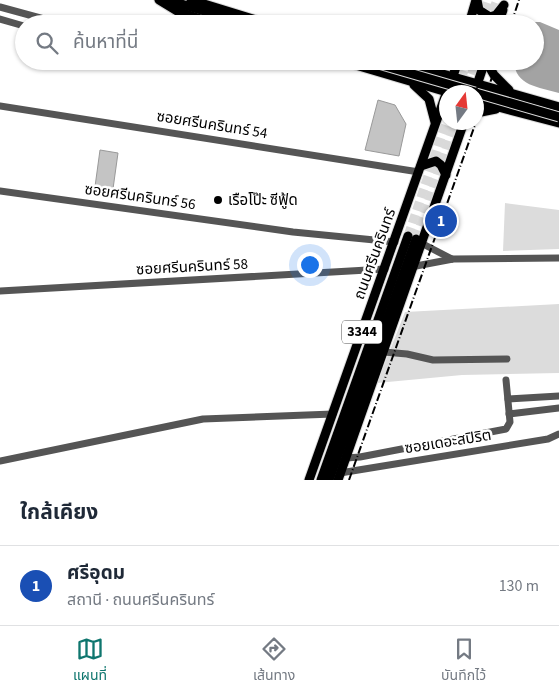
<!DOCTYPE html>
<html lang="th">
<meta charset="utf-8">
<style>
body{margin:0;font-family:"Source Sans 3","Noto Sans Thai",sans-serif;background:#f6f6f7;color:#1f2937}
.compass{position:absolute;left:439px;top:85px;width:45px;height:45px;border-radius:50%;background:#fff;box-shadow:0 1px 4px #0004;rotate:15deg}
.you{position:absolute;left:309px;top:264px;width:18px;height:18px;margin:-12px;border:4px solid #fff;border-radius:50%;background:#1a73e8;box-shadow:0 0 0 8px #1a73e833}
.badge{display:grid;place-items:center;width:32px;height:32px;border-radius:50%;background:#0f766e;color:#fff;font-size:16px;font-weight:700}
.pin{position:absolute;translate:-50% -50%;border:2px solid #fff;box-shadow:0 1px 5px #0006}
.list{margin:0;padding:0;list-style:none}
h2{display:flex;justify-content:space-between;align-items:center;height:65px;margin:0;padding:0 20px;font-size:21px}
h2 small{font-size:16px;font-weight:400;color:#747a83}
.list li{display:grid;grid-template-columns:32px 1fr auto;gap:15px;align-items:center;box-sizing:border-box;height:80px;padding:0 20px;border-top:1px solid #e0e1e3}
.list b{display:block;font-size:19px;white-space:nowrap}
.list p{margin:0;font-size:16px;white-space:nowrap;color:#747a83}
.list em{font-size:16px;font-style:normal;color:#747a83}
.icon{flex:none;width:28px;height:28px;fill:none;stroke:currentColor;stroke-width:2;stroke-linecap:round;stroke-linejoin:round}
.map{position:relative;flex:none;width:559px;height:480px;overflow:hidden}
.search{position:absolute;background:#fff;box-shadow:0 1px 4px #0004;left:15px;right:15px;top:15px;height:55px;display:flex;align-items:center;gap:12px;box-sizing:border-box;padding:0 18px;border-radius:28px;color:#747a83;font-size:19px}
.sheet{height:145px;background:#fff}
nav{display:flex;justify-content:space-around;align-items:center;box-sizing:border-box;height:70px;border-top:1px solid #e0e1e3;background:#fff;font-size:14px;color:#747a83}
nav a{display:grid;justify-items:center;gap:2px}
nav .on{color:#0f766e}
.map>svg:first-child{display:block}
.green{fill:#dcdcdc}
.water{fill:#a3a3a3}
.building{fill:#c4c4c4;stroke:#999}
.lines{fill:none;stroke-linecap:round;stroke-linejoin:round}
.major-tunnel{stroke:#d9d9d9;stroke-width:9;stroke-dasharray:9 4.5;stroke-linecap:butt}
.major-casing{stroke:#dbdbdb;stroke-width:11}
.minor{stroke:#555;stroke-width:7}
.major{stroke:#000;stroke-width:9}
.rail{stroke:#000;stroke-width:2;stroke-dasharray:8 2.5 1 2.5;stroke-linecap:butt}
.major-bridge-casing{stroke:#dbdbdb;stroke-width:11;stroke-linecap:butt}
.major-bridge{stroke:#000;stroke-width:9}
.poi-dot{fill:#000;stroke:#fff;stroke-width:2}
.labels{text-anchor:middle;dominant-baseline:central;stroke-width:5;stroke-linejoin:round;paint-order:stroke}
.shield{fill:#fff;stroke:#4c4c4c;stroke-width:1}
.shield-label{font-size:14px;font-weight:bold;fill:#000}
.street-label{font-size:15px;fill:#000;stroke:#fff}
.poi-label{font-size:15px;fill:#000;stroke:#fff;text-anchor:start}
</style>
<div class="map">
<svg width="559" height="480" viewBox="0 0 559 480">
<rect width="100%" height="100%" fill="#fff"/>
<!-- green -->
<g class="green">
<polygon points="505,203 559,210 559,249 503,251"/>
<polygon points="559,304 559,373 462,375 377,383 405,312"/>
</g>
<!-- water -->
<path class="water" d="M 527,22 L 540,22 L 559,30 L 559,93 C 539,87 515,86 514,61 L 535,61 L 535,24 L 525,24 Z"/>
<!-- building -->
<g class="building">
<polygon points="378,100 395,105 406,124 399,156 365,150"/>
<polygon points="100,150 118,153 112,196 94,194"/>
</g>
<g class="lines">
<!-- major-tunnel -->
<g class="major-tunnel">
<polyline points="480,24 488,0"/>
<polyline points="488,24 497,0"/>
<polyline points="467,87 476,61"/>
<polyline points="457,92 467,61"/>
<polyline points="408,236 446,122"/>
<polyline points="416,239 455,122"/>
</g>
<!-- major casing -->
<g class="major-casing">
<g id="major">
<polyline points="159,0 177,11 215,24"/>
<polyline points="168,0 247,24"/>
<polyline points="191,0 269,24"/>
<polyline points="477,0 479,10 490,17 496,15 504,5"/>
<polyline points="469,24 476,0"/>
<polyline points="498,24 503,10"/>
<polyline points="342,61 447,92"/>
<polyline points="397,61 559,107"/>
<polyline points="486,61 494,75 509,90"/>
<polyline points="422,68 442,61"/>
<polyline points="451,82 458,61"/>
<polyline points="414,85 429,99 435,122"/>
<polyline points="476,88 485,61"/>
<polyline points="476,101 559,123"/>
<polyline points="476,113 496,109"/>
<polyline points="421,166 436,161 441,165 446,175"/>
<polyline points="309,480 446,94"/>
<polyline points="321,480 408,236"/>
<polyline points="329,480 416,239"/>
<polyline points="338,480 464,122"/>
</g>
</g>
<!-- minor -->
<g class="minor">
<polyline points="0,7 44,19"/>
<polyline points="0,19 24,26"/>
<polyline points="0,106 419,172"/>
<polyline points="0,191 293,232 395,242"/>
<polyline points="423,244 452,259"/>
<polyline points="416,266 453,259 559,258"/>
<polyline points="0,291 385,269"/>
<polyline points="384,352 407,354 433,360 507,359"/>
<polyline points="508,399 559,396"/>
<polyline points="509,414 559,408"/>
<polyline points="346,458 360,457 506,429 510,422 506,380"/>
<polyline points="0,461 203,419 333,414"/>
<polyline points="340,473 548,439 559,434"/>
</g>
<!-- major -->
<use href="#major" class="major"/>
<!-- rail -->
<g class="rail">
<polyline points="511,24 519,0"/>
<polyline points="476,121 498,61"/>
<polyline points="349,480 476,122"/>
</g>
<!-- major-bridge casing -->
<g class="major-bridge-casing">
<g id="major-bridge">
<polyline points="368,61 475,92"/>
<polyline points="476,93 559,117"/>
</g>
</g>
<!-- major-bridge -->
<use href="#major-bridge" class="major-bridge"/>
</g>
<!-- markers -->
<circle class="poi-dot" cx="218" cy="200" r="5"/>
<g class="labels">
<!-- shield labels -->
<rect class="shield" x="342" y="320.5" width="40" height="23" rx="4"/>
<g class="shield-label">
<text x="362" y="332">3344</text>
</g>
<!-- street labels -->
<g class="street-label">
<text transform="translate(212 125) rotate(9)">ซอยศรีนครินทร์ 54</text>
<text transform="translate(140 197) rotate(8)">ซอยศรีนครินทร์ 56</text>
<text transform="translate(375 254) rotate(-70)">ถนนศรีนครินทร์</text>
<text transform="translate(192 267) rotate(-3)">ซอยศรีนครินทร์ 58</text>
<text transform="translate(448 442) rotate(-9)">ซอยเดอะสปิริต</text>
</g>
<!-- poi labels -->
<g class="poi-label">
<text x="228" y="200">เรือโป๊ะ ซีฟู้ด</text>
</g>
</g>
</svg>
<svg class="compass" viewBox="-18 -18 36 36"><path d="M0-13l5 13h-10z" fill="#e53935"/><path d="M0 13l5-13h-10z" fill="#747a83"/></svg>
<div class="you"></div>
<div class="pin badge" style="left:441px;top:221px;background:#1a4fb4">1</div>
<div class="search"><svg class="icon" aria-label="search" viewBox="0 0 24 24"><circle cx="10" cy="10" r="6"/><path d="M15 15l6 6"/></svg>ค้นหาที่นี่</div>
</div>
<section class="sheet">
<h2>ใกล้เคียง<small></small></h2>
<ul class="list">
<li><span class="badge" style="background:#1a4fb4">1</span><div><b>ศรีอุดม</b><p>สถานี · ถนนศรีนครินทร์</p></div><em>130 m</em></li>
</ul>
</section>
<nav>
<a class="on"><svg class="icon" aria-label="map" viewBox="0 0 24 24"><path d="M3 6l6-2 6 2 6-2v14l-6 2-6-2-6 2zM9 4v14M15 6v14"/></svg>แผนที่</a>
<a><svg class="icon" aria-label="directions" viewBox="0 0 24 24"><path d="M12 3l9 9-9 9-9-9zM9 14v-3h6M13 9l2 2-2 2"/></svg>เส้นทาง</a>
<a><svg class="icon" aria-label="saved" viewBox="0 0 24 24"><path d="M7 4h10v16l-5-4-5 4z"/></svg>บันทึกไว้</a>
</nav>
